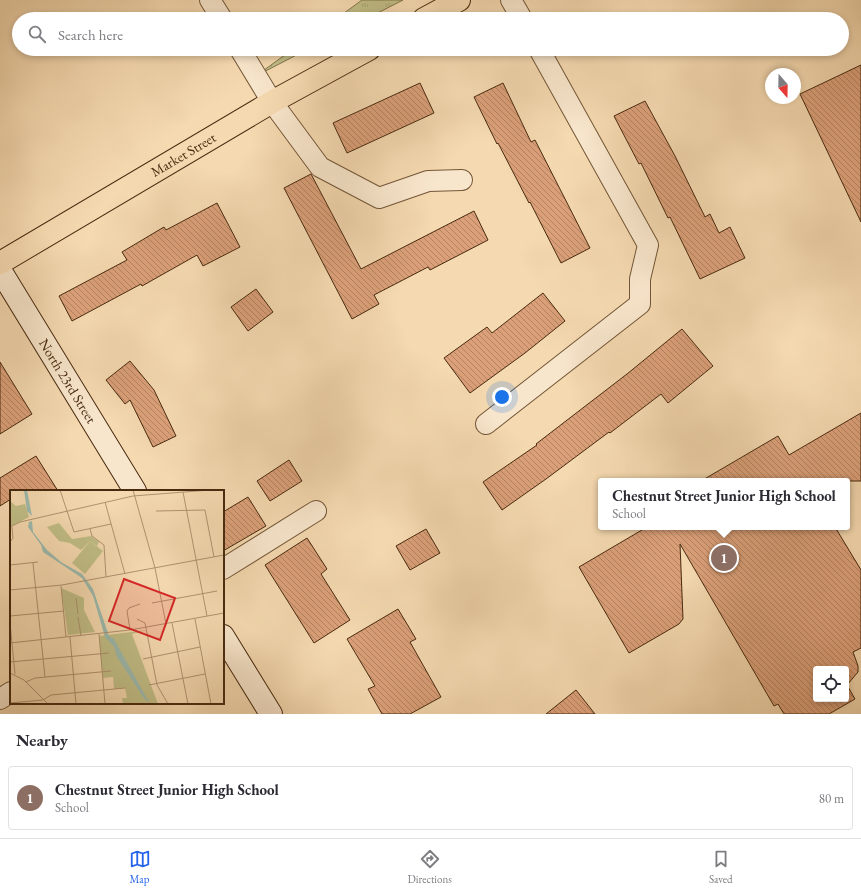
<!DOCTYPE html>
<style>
body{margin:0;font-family:"EB Garamond",serif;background:#f7f7f7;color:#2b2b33}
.controls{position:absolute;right:12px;bottom:12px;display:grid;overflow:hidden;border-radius:4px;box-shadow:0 2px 6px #0003}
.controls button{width:36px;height:36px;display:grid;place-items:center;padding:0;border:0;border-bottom:1px solid #e1e1e2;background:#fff;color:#2b2b33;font:20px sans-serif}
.compass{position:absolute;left:765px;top:68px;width:36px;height:36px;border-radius:50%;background:#fff;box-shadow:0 2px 6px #0003;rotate:160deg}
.you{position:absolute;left:502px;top:397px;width:14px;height:14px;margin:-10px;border:3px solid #fff;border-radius:50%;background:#1a73e8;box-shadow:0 0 0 6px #1a73e833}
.badge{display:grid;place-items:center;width:26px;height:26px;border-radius:50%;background:#2563eb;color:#fff;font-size:13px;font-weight:700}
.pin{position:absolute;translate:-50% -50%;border:2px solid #fff;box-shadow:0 1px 4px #0006}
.popup{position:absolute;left:598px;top:478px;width:252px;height:52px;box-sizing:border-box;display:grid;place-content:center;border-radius:4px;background:#fff;filter:drop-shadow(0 1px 3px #0005);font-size:13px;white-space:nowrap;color:#7c7c81}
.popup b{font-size:15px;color:#2b2b33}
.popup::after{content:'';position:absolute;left:50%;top:100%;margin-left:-8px;border:8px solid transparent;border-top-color:#fff}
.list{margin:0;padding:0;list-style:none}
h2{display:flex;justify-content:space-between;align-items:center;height:52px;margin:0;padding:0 16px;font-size:17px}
h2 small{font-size:13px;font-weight:400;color:#7c7c81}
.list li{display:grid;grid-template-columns:26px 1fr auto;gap:12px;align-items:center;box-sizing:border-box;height:64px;margin:0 8px 8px;padding:0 8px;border:1px solid #e1e1e2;border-radius:4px}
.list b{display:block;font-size:15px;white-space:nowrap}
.list p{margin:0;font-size:13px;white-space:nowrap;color:#7c7c81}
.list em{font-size:13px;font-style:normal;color:#7c7c81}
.icon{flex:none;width:22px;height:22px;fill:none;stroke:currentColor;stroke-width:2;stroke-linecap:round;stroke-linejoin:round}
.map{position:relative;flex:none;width:861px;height:714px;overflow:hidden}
.search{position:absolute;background:#fff;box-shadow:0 2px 6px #0003;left:12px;right:12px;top:12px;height:44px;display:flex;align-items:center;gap:10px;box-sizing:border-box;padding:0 14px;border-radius:22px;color:#7c7c81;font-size:15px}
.sheet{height:124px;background:#fff}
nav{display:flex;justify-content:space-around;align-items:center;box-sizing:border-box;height:56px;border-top:1px solid #e1e1e2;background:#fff;font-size:11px;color:#7c7c81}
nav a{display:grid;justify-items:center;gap:2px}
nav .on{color:#2563eb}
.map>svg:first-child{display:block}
.park{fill:url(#park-tufts);stroke:#84744b}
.building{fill:url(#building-back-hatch);stroke:#482a0f;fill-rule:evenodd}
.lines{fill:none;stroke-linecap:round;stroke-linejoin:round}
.minor-casing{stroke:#735637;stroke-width:22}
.secondary-casing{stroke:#482a0f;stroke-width:24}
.primary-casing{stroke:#482a0f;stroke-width:24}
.minor{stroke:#f8e6cc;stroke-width:20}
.secondary{stroke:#f8e6cc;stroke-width:22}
.primary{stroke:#f5d9b0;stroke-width:22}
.labels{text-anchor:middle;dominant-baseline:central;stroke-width:3.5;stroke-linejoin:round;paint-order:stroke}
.street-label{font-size:14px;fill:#482a0f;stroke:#f8e6cc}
.inset-road{fill:none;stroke:#b09370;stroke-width:1}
.view{fill:#d62828;fill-opacity:0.15;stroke:#d62828;stroke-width:2}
.inset-edge{fill:none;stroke:#482a0f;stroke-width:2}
</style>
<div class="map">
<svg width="861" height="714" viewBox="0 0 861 714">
<defs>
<pattern id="park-tufts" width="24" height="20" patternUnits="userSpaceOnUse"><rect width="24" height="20" fill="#c1be87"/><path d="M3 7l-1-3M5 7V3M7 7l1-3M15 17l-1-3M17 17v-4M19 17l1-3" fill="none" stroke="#a7a373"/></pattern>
<pattern id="building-back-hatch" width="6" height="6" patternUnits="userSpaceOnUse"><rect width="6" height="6" fill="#dba079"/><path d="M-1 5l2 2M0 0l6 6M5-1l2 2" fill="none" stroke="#b48362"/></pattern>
</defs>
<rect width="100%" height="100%" fill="#f5d9b0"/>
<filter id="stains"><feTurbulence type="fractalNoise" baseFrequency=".005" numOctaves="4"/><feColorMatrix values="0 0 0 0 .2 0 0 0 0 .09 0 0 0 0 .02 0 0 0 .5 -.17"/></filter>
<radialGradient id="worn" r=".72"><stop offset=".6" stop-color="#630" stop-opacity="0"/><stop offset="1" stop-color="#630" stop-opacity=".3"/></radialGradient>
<!-- park -->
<g class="park">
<polygon points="362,0 403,0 366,19 336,19"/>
<polygon points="293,49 308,49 256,76"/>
</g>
<!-- building -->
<g class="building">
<polygon points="861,65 861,222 800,94"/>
<polygon points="420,83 434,113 347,153 333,123"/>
<polygon points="503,83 531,142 535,140 590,248 561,263 530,202 529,203 498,143 497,144 474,97"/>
<polygon points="645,101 675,156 705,217 710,214 719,233 730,227 745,258 700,279 670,217 668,218 641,163 639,164 614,116"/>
<polygon points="311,174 361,269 474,211 488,240 430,270 428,267 374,295 379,304 352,319 284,188"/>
<polygon points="217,203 240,247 203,266 197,255 142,286 141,284 72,321 59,296 127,260 122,252 164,227 166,230"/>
<polygon points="256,289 273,312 248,331 231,307"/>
<polygon points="543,293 565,321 525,353 470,393 444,358 487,327 492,333"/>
<polygon points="682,329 713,366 668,403 661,394 610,433 609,432 546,479 502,510 483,482 537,445 536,444 627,374"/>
<polygon points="130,361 154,390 176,436 153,447 130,400 125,404 106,380"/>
<polygon points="0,362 32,414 0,434"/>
<polygon points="861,413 861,481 701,481 778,436 789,455"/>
<polygon points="36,456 58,491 11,491 11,499 0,506 0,478"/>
<polygon points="289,460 302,481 270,501 257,481"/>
<polygon points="248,497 266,526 223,551 223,512"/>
<path d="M 647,527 L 835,527 L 861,570 L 861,648 L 853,652 L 858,666 L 858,672 L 847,685 L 855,699 L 829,714 L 784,714 L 778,704 L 774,706 L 680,544 L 683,619 L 679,624 L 629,653 L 579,567 ZM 816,669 L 846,669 L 846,699 L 816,699 Z"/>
<polygon points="426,529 440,553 410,570 396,546"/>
<polygon points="307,538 327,569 321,574 350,620 314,643 265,565"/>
<polygon points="398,609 416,639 410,642 441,697 410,714 382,714 368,689 375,686 347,639"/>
<polygon points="576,690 595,714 546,714"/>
</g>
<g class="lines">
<!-- minor casing -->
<g class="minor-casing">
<g id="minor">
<polyline points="210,0 222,19"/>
<polyline points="511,0 522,19"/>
<polyline points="240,49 272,102 320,167 379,198 428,181 462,180"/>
<polyline points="486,424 640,304 640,279 648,245 539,49"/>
<polyline points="223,569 316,511"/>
<polyline points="0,699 11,692"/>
</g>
</g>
<!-- secondary casing -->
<g class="secondary-casing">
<g id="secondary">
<path id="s1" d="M 0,270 L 135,491"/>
<polyline points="223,636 271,714"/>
</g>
</g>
<!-- primary casing -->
<g class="primary-casing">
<g id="primary">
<polyline points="424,19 459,0"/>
<path id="s2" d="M 0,263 L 272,102 L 369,49"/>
</g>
</g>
<!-- minor -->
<use href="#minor" class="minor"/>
<!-- secondary -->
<use href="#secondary" class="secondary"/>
<!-- primary -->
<use href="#primary" class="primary"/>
</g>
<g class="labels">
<!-- street labels -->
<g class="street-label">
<text stroke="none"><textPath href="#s2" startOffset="213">Market Street</textPath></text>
<text stroke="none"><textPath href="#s1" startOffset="130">North 23rd Street</textPath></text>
</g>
</g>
<!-- overview -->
<g transform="translate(10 490)">
<rect width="214" height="214" fill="#f5d9b0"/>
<path d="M 49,33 L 62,49 L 81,46 L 89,52 L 87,56 L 80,51 L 71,60 L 60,53 L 49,51 L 37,37 Z" fill="#c1be87"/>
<path d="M 0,11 L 6,16 L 15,14 L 19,27 L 0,37 ZM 51,98 L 74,108 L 74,120 L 85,142 L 58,145 Z" fill="#c1be87"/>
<path d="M 137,140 L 122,144 L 148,214 L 113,214 L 112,208 L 117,208 L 115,198 L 104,199 L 103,187 L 93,188 L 89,146 Z" fill="#c1be87"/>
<path d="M 80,51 L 93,61 L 75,84 L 62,73 Z" fill="#c1be87"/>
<path d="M 14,0 L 17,0 L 22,26 L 17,21 ZM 22,31 L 23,42 L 37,60 L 51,72 L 72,84 L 83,99 L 99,146 L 104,149 L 140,214 L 133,207 L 107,167 L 104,157 L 95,147 L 83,106 L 72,88 L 33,62 L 31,55 L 18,37 L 19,32 Z" fill="#9cbaae"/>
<path class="inset-road" d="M 50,0 L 64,42 L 101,34M 123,0 L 145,78 L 156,134M 173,2 L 197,126M 95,12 L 115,84M 146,21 L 195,20 L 204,67M 0,37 L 10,32 L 123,6 L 200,0M 80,39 L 82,46 L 94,55 L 96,87M 0,52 L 3,48 L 2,37M 23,73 L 35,187M 0,75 L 28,72M 51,96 L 56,147M 0,100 L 52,95 L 214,65M 66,108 L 68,124M 142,113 L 207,101M 0,126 L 54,121M 68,127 L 71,146M 127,129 L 135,133 L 147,195 L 158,214M 185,129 L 201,214M 0,133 L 5,184M 162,133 L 178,214M 120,140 L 117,121 L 119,118 L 130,114M 89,144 L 95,214M 60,147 L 66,214M 0,153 L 120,140 L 214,123M 133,169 L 190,157M 0,172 L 99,163M 0,183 L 14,190 L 38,214M 16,192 L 25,188 L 101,181M 139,195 L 195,184M 0,213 L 33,210 L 41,205 L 115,198"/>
<path class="view" d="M 114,89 L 165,108 L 150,150 L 99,131 Z"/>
<rect width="214" height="214" class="inset-edge"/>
</g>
<rect width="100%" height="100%" filter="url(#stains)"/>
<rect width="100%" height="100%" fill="url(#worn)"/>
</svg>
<div class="controls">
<button><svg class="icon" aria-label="locate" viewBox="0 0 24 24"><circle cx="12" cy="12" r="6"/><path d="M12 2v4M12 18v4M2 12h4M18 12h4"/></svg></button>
</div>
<svg class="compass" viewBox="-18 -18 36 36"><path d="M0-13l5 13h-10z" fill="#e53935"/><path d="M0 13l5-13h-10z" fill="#7c7c81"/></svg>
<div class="you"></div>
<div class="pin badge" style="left:724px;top:558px;background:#8d6e63">1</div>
<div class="popup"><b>Chestnut Street Junior High School</b>School</div>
<div class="search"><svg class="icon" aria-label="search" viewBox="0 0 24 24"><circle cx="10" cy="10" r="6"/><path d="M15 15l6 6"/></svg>Search here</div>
</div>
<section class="sheet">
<h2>Nearby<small></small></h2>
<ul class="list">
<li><span class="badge" style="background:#8d6e63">1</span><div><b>Chestnut Street Junior High School</b><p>School</p></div><em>80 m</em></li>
</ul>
</section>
<nav>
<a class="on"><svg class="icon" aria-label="map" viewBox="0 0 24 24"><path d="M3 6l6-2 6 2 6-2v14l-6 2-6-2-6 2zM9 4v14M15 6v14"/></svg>Map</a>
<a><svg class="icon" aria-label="directions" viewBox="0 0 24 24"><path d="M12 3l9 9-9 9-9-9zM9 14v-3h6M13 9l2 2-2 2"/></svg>Directions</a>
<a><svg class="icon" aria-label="saved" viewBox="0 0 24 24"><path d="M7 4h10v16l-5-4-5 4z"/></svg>Saved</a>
</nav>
